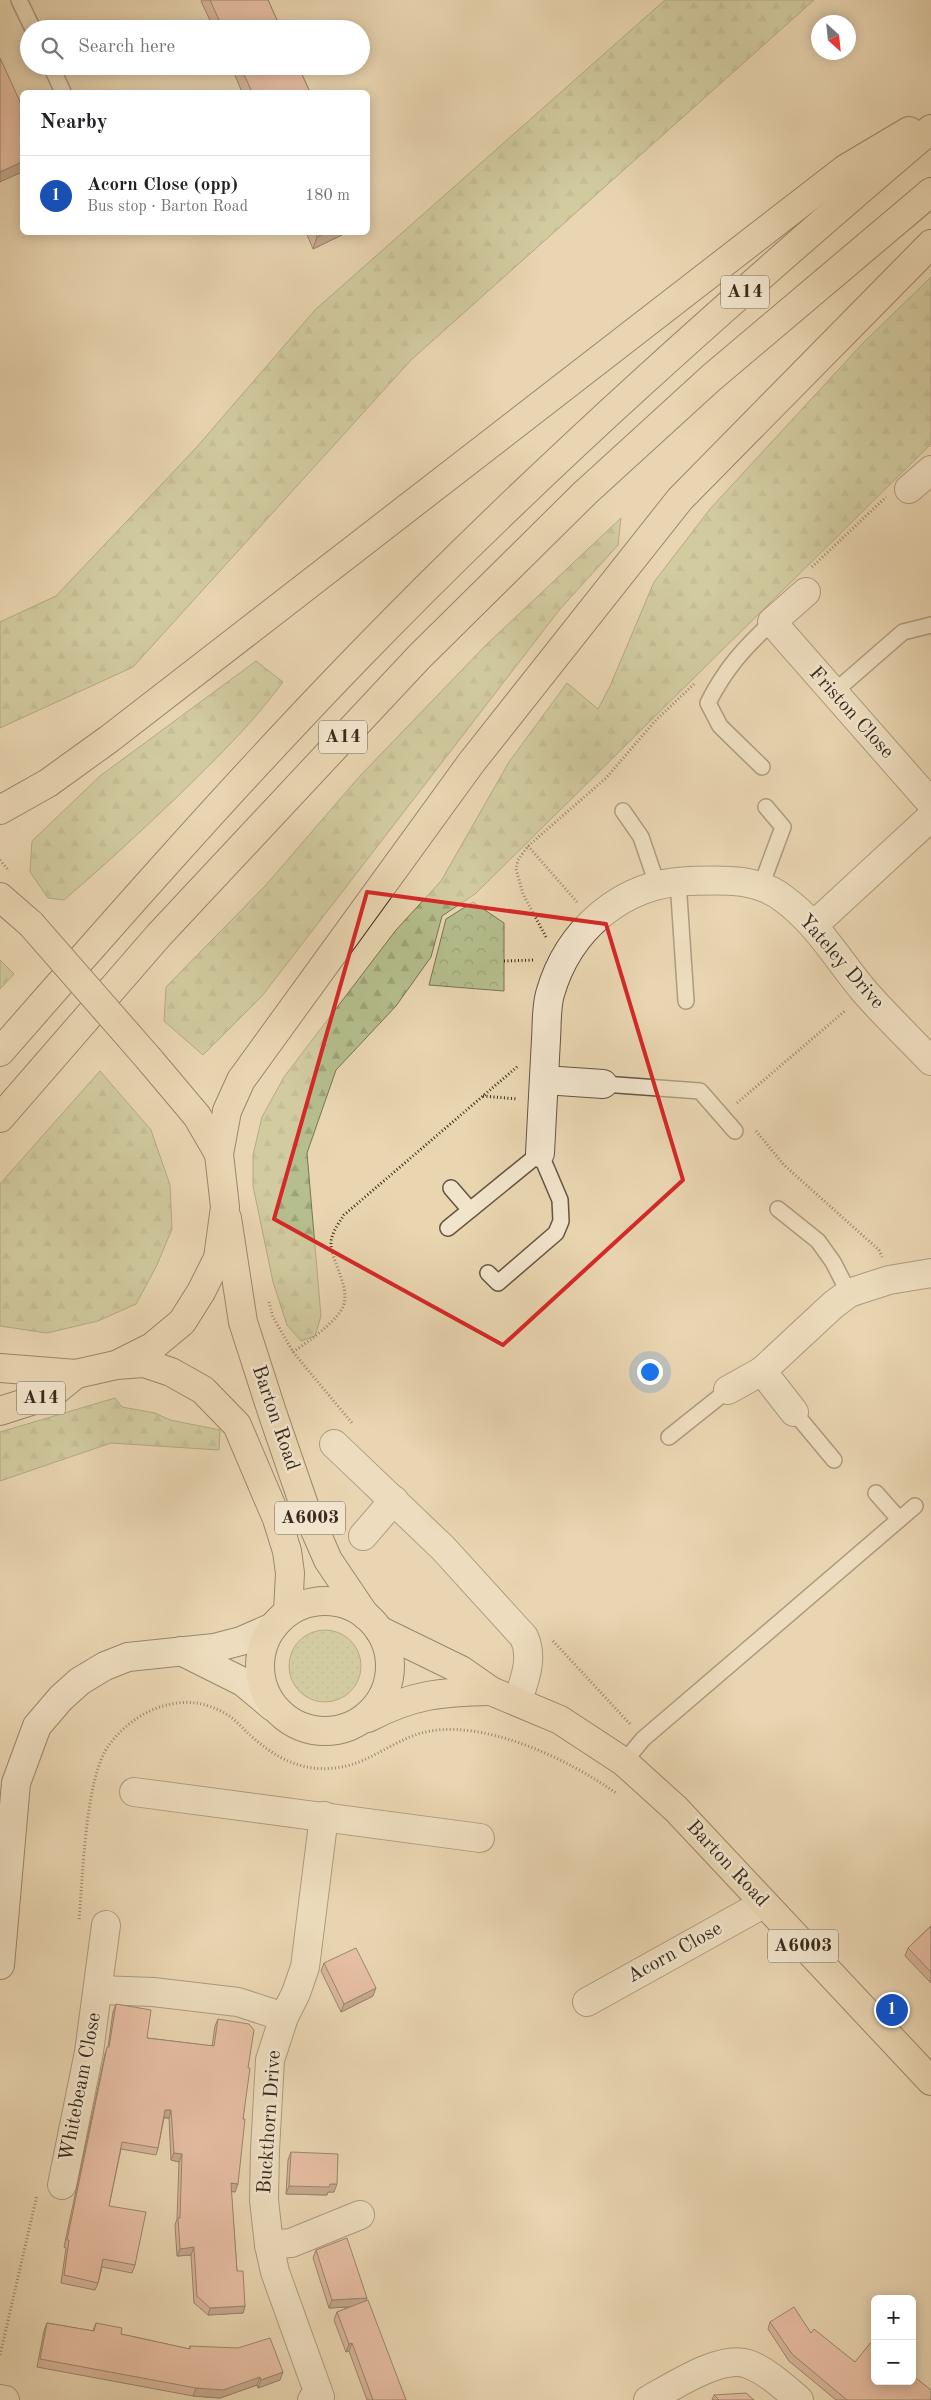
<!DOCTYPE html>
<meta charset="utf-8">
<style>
body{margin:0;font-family:"Old Standard TT",serif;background:#f6f6f6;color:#202124}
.controls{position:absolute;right:15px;bottom:15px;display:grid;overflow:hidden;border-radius:8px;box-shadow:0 2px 12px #0003}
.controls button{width:45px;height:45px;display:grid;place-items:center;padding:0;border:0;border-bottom:1px solid #e0e0e0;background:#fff;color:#202124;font:25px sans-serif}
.compass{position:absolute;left:811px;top:15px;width:45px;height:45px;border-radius:50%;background:#fff;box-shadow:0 2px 12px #0003;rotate:153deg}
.you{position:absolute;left:649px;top:1371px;width:18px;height:18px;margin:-12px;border:4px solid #fff;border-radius:50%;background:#1a73e8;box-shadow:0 0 0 8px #1a73e833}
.badge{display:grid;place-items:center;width:32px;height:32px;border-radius:50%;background:#8f2418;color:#fff;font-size:16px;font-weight:700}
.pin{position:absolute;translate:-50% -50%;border:2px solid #fff;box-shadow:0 1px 5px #0006}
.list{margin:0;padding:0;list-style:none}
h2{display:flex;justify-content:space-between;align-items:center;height:65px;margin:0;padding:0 20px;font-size:21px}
h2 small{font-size:16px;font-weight:400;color:#757577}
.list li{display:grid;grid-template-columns:32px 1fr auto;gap:15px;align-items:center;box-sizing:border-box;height:80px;padding:0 20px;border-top:1px solid #e0e0e0}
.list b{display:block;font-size:19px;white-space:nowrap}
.list p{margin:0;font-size:16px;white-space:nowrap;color:#757577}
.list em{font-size:16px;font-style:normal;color:#757577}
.icon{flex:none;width:28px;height:28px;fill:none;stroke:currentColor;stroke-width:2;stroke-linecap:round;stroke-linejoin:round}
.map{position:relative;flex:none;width:931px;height:2400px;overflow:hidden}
.search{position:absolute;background:#fff;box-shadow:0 2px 12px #0003;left:20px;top:20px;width:350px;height:55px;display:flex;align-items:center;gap:12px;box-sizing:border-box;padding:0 18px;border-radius:28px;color:#757577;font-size:19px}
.panel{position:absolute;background:#fff;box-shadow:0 2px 12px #0003;left:20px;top:90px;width:350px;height:145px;border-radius:8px}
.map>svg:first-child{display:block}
.grass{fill:url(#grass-dots);stroke:#787454}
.forest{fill:url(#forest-firs);stroke:#787454}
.park{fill:url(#park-crowns);stroke:#787454}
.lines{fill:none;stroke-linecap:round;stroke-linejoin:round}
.lane-casing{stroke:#665441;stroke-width:18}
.street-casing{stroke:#665441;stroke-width:30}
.secondary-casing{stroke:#3a291c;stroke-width:30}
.primary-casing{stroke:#3a291c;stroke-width:30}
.highway-casing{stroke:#3a291c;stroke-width:30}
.path{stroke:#3a291c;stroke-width:3;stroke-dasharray:1 2.5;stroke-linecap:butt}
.lane{stroke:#f1e4cc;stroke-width:15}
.street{stroke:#f1e4cc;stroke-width:28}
.secondary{stroke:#f1e4cc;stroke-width:28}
.primary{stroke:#e9d6b1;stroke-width:28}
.highway{stroke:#e9d6b1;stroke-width:28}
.highway-bridge-casing{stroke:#3a291c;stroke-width:30;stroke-linecap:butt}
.highway-bridge{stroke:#e9d6b1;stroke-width:28}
.wall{fill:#c48e80;stroke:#3a291c}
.shaded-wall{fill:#a07468;stroke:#3a291c}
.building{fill:#e4a595;stroke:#3a291c}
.marked{fill:none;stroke:#d62828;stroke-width:4;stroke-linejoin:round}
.labels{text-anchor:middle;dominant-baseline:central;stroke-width:5;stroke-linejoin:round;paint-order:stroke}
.shield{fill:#f1e4cc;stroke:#716151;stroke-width:1}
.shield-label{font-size:19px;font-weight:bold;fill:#3a291c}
.street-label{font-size:20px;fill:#3a291c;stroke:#f1e4cc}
</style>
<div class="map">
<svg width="931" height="2400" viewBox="0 0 931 2400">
<defs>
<pattern id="grass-dots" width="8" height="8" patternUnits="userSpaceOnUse" patternTransform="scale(1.25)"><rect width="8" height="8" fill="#b5be8d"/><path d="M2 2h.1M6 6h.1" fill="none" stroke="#9ca379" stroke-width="1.8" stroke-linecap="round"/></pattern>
<pattern id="forest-firs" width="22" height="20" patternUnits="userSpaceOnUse" patternTransform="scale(1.25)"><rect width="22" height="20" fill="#b5be8d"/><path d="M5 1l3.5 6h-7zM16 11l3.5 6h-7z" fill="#9ca379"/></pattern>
<pattern id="park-crowns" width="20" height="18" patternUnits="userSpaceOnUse" patternTransform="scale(1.25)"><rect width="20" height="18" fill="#b5be8d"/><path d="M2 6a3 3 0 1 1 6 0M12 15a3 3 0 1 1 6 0" fill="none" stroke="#9ca379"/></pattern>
</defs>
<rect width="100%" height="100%" fill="#e9d6b1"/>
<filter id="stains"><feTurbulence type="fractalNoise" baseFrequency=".004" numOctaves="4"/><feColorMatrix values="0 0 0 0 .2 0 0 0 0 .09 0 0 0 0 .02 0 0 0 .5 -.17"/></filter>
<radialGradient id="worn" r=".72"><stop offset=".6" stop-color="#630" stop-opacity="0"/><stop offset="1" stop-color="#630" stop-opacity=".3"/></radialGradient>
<!-- grass -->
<circle class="grass" cx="325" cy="1666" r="36"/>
<!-- forest -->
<g class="forest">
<polygon points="665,0 814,0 411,360 133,667 0,728 0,622 56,596 196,448 315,310"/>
<polygon points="931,277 931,444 475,894 442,916 431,957 396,1006 336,1070 307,1153 321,1316 315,1336 301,1341 287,1325 273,1282 253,1186 253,1155 262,1117 284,1077 396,930 441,881 509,762 567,683 598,709 610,686 654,582 710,509 863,343"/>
<polygon points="621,518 618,545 560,609 262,996 203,1055 164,1021 166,987 266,885 359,777 486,645"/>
<path d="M 256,661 L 283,682 C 252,724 214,761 177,797 C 140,832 103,867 64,900 L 48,898 L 30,872 L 32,841 L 100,776 Z"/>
<polygon points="0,960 14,974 0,989"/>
<polygon points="100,1071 151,1130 170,1185 172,1229 156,1267 136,1304 98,1321 47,1333 0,1326 0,1184"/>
<polygon points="115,1398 122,1407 155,1413 170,1420 220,1430 219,1450 111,1443 0,1481 0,1432"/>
</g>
<!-- park -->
<polygon class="park" points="473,902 504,923 504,991 429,985 446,919"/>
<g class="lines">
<!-- lane casing -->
<g class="lane-casing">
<g id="lane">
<polyline points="19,0 33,29"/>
<polyline points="51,66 63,92"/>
<polyline points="833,693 903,632 931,625"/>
<path d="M 762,767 L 720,726 L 708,703 C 725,669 744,648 772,622"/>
<polyline points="623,811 641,837 657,884"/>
<polyline points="678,881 686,1001"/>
<polyline points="761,886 783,827 766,807"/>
<polyline points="603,1084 700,1091 735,1131"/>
<polyline points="451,1188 470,1210"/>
<polyline points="778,1209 818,1241 833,1262 849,1293"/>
<polyline points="448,1228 540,1153 560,1200 561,1221 556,1233 498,1283 488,1273"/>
<polyline points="794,1412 834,1460"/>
<polyline points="669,1437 728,1390"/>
<polyline points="876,1493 899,1519"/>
<polyline points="624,1762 643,1739 915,1506"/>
</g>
</g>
<!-- street casing -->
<g class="street-casing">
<g id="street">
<polyline points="909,489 931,470"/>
<polyline points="806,592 772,622 931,803"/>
<polyline points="814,925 931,817"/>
<polyline points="544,1080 603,1084"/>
<path d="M 540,1153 C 542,1115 544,1077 546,1039 C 547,1025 546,1008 550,994 C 568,930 622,883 689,881 C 722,880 756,877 784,899 C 818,924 838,960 865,992 C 886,1016 909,1038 931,1061"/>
<polyline points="762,1371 794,1412"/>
<polyline points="728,1390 762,1371 833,1305 849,1293 889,1280 931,1273"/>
<path d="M 334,1444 L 443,1548 L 524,1637 C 534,1659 524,1680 518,1701"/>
<polyline points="363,1536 394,1500"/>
<polyline points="134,1792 480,1838"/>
<polyline points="99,1990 153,1992 238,2002 284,2017"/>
<polyline points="587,2002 763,1904"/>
<polyline points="62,2185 89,2052 106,1925"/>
<polyline points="269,2245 291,2243 360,2215"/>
<polyline points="0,2399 5,2400"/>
<polyline points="312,2400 320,2397 275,2272 269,2245 264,2200 265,2150 270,2060 284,2017 296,1993 305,1967 324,1816"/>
<path d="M 648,2400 C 672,2387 721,2354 748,2364 C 767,2371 784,2387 799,2400"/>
</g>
</g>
<!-- secondary casing -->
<g class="secondary-casing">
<g id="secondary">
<polyline points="181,1651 243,1682 273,1707"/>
<polyline points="0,1965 16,1783 37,1726 61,1698 80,1681 105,1666 128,1657 214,1648 241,1641 273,1627"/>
</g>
</g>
<!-- primary casing -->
<g class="primary-casing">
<g id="primary">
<polyline points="227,1218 243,1322 272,1412 304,1505 328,1560 365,1615"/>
<polyline points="116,1365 144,1363 171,1372 203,1390 237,1425 277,1519 287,1551 290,1573 288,1612"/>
<circle cx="325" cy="1666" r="65"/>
<polyline points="379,1630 461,1670 491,1691 560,1720 624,1762 676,1809 931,2081"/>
<path d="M 368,1718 C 413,1694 442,1692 491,1691"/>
</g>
</g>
<!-- highway casing -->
<g class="highway-casing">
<g id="highway">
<polyline points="0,810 48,783 109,739 845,169 909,131"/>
<polyline points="0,897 31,924"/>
<path d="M 0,1052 C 117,918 235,784 359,656 C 539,470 734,297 931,129"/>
<polyline points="149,1059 197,1116 219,1154"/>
<polyline points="0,1118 159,935 419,657 585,493 711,378 931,192"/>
<polyline points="0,1368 76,1374 116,1365 152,1347 182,1322 201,1292 218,1258 225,1207 219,1154 227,1111 241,1080 471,763 680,499 931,244"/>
<polyline points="0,1411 50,1395 76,1374"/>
</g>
</g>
<!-- path -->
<g class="path">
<polyline points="812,567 886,497"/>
<polyline points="528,846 577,902"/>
<polyline points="0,860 9,871"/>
<polyline points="546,937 523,894 516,869 518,860 528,846 606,778 656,720 694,684"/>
<polyline points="504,961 535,960"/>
<polyline points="483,1096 517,1099"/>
<polyline points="737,1103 846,1010"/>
<polyline points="756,1131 784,1165 879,1250 882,1257"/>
<path d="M 269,1302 L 273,1317 L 293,1352 C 309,1341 328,1328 340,1312 C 354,1293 334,1267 331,1246 C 330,1235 338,1224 344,1215 L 518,1066"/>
<polyline points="293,1352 352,1423"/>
<polyline points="553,1641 630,1724"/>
<path d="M 79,1919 C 83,1877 85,1777 109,1745 C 122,1727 142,1712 163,1706 C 187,1699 206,1702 228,1715 C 236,1720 243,1729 250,1735 C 274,1757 301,1772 335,1768 C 366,1765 390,1743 418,1734 C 478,1715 568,1759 616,1793"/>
<polyline points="0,2355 37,2195"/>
</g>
<!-- lane -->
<use href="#lane" class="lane"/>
<!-- street -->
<use href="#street" class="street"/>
<!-- secondary -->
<use href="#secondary" class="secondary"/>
<!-- primary -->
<use href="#primary" class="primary"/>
<!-- highway -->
<use href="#highway" class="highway"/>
<!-- highway-bridge casing -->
<g class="highway-bridge-casing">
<polyline id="highway-bridge" points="31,924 149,1059"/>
</g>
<!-- highway-bridge -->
<use href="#highway-bridge" class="highway-bridge"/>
</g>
<!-- wall -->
<g class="wall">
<polygon points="202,0 268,0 281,29 214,29 201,1"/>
<polygon points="231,66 298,66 310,92 242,92"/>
<polygon points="306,232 348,232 313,249"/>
<polygon points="931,1926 931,1983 905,1956 908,1948"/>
<polygon points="324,1963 373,1996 341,2012 321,1971"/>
<polygon points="116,2004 147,2038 212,2046 215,2026 218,2019 248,2068 243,2119 235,2192 231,2191 237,2271 245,2306 243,2313 208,2315 194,2303 191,2255 177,2256 175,2225 177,2219 179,2162 171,2160 169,2118 164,2118 158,2148 156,2155 121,2149 109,2206 135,2265 132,2273 102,2267 98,2283 95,2290 61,2283 66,2248 64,2247 105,2054 108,2047 113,2012"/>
<polygon points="291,2152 334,2192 328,2192 327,2195 286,2194 288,2160"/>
<polygon points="316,2250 366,2301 406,2400 367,2400 349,2351 346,2352 334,2320 337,2312 350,2307 329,2308 313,2258"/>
<polygon points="770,2322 811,2333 855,2362 931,2400 836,2400 789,2361 768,2329"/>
<polygon points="47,2323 93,2331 96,2323 121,2334 189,2349 190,2346 280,2380 258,2388 257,2385 220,2398 193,2396 37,2367 44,2331"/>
<polygon points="714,2395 754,2400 712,2400"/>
</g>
<!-- shaded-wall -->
<g class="shaded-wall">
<polygon points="22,162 22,172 0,182 0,172"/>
<polygon points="327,232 348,232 313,249 317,237"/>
<polygon points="376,1988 373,1996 341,2012 344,2004"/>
<polygon points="165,2110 171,2110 169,2118 163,2117"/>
<polygon points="174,2153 182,2154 179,2162 171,2160"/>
<polygon points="231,2183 238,2184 235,2192 228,2191"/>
<polygon points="330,2184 337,2184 334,2192 328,2192 327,2195 286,2194 289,2186"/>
<polygon points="194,2247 191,2255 177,2256 180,2249"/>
<polygon points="367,2298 364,2306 329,2308 332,2300"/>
<polygon points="245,2306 243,2313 208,2315 210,2308"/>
<polygon points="352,2343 349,2351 346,2352 349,2344"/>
<polygon points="283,2372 280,2380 258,2388 261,2380"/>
<polygon points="260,2377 257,2385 220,2398 193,2396 196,2388"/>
</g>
<!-- building -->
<g class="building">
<polygon points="210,0 268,0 281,29 223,29"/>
<polygon points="0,58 22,106 22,162 0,172"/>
<polygon points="240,66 298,66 310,92 252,92"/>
<polygon points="315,232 327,232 317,237"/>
<polygon points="931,1926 931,1972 908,1948"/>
<polygon points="356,1948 376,1988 344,2004 324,1963"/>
<polygon points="116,2004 151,2010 147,2038 214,2046 218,2019 249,2024 254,2030 248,2068 250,2068 243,2119 245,2119 238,2184 231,2183 237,2271 243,2271 245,2306 210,2308 197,2296 194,2247 180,2249 178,2218 180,2218 182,2154 174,2153 171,2110 165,2110 158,2148 122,2142 109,2206 146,2212 135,2265 103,2259 98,2283 64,2275 69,2240 67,2240 107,2047 109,2047"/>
<polygon points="291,2152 338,2154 337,2184 330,2184 329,2187 289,2186"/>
<polygon points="347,2238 367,2298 332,2300 316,2250"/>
<polygon points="368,2300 406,2400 373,2400 352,2343 349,2344 337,2312"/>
<polygon points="794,2307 811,2333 814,2329 855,2362 872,2341 875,2344 875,2381 912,2381 912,2375 931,2390 931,2400 847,2400 792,2354 770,2322"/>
<polygon points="47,2323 94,2331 96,2323 122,2328 121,2334 190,2349 190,2346 238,2348 270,2338 283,2372 261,2380 260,2377 223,2390 196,2388 40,2359"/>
<polygon points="746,2393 754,2400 719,2400 714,2395"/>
</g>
<!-- marked area -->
<path d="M0 0H931V2400H0ZM 367,892 L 606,924 L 683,1180 L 503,1345 L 274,1219 Z" fill="#e9d6b1" fill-opacity=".55" fill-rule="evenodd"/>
<path class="marked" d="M 367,892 L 606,924 L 683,1180 L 503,1345 L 274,1219 Z"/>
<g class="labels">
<!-- shield labels -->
<g class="shield">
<rect x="721" y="275.5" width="48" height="33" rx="4"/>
<rect x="319" y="720.5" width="48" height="33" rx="4"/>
<rect x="17" y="1381.5" width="48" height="33" rx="4"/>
<rect x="275" y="1501.5" width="70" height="33" rx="4"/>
<rect x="768" y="1929.5" width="70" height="33" rx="4"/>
</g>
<g class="shield-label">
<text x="745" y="292">A14</text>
<text x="343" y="737">A14</text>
<text x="41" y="1398">A14</text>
<text x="310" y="1518">A6003</text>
<text x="803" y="1946">A6003</text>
</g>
<!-- street labels -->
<g class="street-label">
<text transform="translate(851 713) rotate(48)">Friston Close</text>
<text transform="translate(841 962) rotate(49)">Yateley Drive</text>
<text transform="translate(275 1418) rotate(71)">Barton Road</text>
<text transform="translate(727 1864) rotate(47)">Barton Road</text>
<text transform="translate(675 1953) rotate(-29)">Acorn Close</text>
<text transform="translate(81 2087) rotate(-79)">Whitebeam Close</text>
<text transform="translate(270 2122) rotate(-86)">Buckthorn Drive</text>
</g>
</g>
<rect width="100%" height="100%" filter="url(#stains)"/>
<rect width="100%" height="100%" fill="url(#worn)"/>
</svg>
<div class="controls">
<button>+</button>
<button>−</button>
</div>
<svg class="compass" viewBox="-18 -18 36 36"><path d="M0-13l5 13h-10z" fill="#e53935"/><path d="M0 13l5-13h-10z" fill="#757577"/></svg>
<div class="you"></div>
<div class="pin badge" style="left:892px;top:2010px;background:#1a4fb4">1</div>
<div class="search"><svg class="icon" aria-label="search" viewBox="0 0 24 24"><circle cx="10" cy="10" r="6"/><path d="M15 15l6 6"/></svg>Search here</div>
<section class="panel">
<h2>Nearby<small></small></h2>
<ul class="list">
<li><span class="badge" style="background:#1a4fb4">1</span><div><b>Acorn Close (opp)</b><p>Bus stop · Barton Road</p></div><em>180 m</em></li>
</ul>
</section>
</div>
